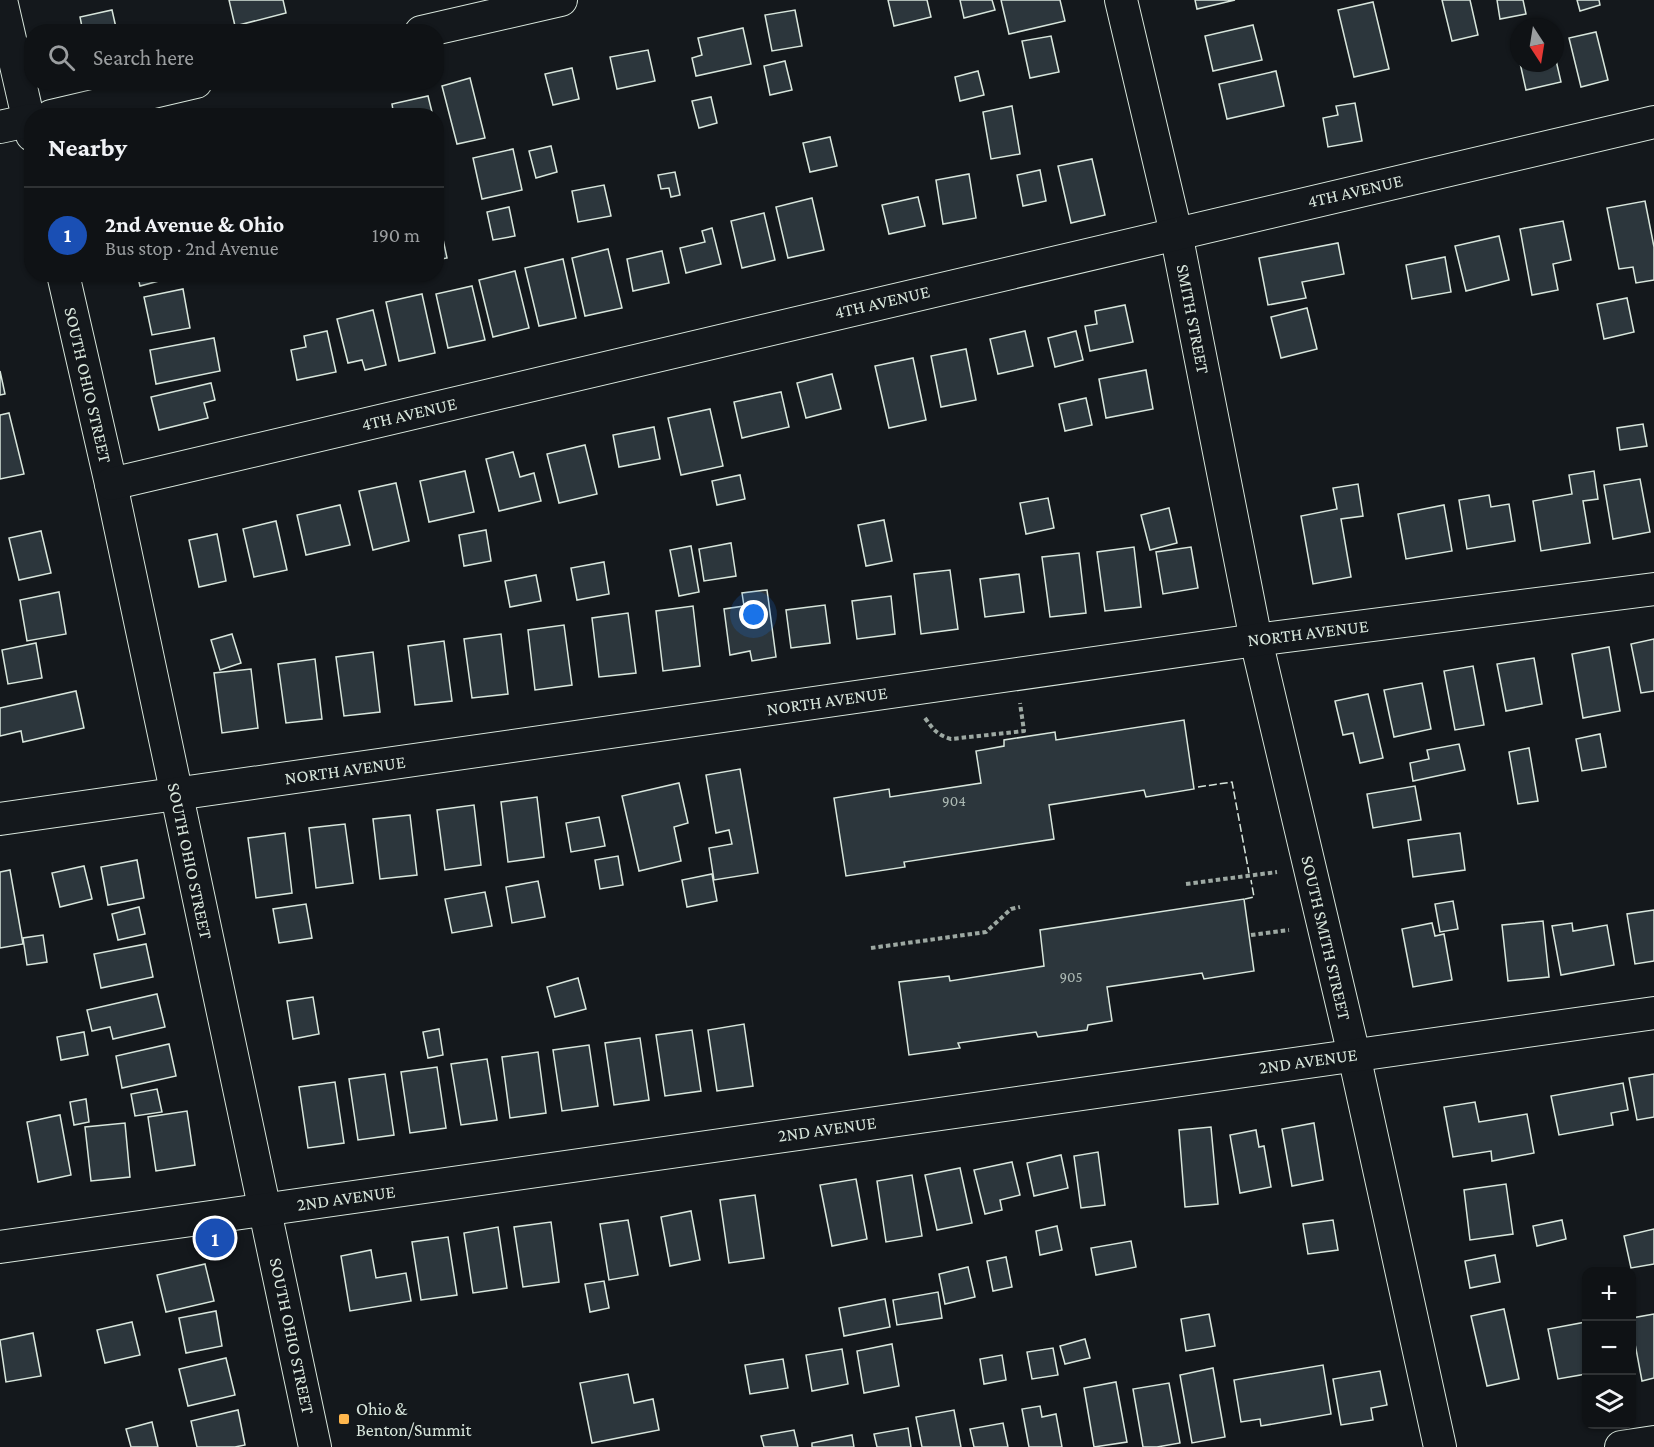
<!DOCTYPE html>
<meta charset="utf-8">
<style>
body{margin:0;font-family:"Crimson Pro",serif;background:#181b1e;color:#f1f3f6}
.controls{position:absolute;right:18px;bottom:18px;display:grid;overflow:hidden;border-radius:12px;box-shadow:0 2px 4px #0004}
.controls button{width:54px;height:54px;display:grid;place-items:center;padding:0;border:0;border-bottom:2px solid #2f3234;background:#0f1215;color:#f1f3f6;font:30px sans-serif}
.compass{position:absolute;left:1510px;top:18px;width:54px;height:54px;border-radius:50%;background:#0f1215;box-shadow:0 2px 4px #0004;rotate:168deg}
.you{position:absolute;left:754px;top:615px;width:21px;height:21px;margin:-15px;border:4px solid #fff;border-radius:50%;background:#1a73e8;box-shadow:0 0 0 9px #1a73e833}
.badge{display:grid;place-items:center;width:39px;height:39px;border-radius:50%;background:#ffb74d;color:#fff;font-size:20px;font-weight:700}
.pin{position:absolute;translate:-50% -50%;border:3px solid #fff;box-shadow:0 2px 6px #0006}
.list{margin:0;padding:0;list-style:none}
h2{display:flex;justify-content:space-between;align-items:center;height:78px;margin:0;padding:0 24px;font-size:26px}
h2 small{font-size:20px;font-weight:400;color:#9b9ea0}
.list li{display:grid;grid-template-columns:39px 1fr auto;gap:18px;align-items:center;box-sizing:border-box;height:96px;padding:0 24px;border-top:2px solid #2f3234}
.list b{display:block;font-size:22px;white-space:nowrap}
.list p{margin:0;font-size:20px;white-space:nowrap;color:#9b9ea0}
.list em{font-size:20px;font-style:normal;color:#9b9ea0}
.icon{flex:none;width:33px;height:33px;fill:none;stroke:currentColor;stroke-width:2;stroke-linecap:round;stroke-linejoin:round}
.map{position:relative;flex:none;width:1654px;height:1447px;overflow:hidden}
.search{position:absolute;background:#0f1215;box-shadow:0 2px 4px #0004;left:24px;top:24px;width:420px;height:66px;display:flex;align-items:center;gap:15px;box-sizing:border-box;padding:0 21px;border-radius:24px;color:#9b9ea0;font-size:22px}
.panel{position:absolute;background:#0f1215;box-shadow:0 2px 4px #0004;left:24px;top:108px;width:420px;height:174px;border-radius:24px}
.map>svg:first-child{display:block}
.building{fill:#2c363c;stroke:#d8e6dc;stroke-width:1.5}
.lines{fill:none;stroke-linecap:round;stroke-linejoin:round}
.minor-casing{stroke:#d8e6dc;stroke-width:34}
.path{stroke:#9da8a2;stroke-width:4;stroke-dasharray:4.5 3;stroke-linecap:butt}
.minor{stroke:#14181c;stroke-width:32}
.fence{stroke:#d8e6dc;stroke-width:1.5;stroke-dasharray:8 3;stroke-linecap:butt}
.poi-dot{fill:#ffb74d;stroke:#14181c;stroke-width:2}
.labels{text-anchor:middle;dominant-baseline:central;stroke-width:4.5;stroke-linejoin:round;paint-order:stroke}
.number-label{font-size:15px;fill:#adbab4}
.street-label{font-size:18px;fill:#d8e6dc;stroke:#14181c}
.poi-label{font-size:18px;fill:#d8e6dc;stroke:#14181c;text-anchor:start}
</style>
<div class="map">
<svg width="1654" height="1447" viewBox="0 0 1654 1447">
<rect width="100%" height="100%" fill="#14181c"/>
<!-- building -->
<g class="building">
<polygon points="229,0 283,0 286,13 235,26"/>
<polygon points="888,0 927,0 931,17 894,26"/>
<polygon points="960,0 992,0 995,10 964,18"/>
<polygon points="1001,0 1060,0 1065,21 1009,34"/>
<polygon points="1195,0 1235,0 1197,9"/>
<polygon points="1442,0 1470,0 1478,35 1452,41"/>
<polygon points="1497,0 1523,0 1526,14 1500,19"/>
<polygon points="1577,0 1599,0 1600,5 1580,11"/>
<polygon points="1373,2 1389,69 1354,77 1338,10"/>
<polygon points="112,10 117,32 83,32 80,17"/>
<polygon points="795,10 802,46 772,51 765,15"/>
<polygon points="1253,25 1262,60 1213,71 1205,36"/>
<polygon points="743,28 751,64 696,76 692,58 702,55 698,38"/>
<polygon points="1596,32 1608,80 1581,87 1569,38"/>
<polygon points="1051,36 1059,72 1030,78 1022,41"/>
<polygon points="648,50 655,81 617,89 610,57"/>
<polygon points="1555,56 1561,82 1526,90 1520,63 1555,63"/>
<polygon points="785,61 792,90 770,95 764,66"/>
<polygon points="572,68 579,99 553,105 545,74"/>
<polygon points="978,71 984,95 960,101 955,77"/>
<polygon points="1276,71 1284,106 1227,119 1219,84"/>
<polygon points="470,78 485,138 457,144 442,86"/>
<polygon points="428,96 433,116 394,116 392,104"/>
<polygon points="711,97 717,123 699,128 692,101"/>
<polygon points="1355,103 1362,141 1328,147 1323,118 1338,115 1336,106"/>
<polygon points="1012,106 1020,154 991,159 983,112"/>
<polygon points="378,109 379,116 350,116"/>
<polygon points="830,137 837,166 810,172 803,143"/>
<polygon points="551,146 557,172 536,178 529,151"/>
<polygon points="513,149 522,190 482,199 473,158"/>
<polygon points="1092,159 1105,215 1071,223 1058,166"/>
<polygon points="1040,170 1046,201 1023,206 1017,175"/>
<polygon points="675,172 680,195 671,197 669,188 661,189 658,175"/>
<polygon points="969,174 976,218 943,224 936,180"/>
<polygon points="604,185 611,216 578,222 572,191"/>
<polygon points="436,189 441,213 436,214"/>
<polygon points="918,197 925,226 889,234 882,205"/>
<polygon points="812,198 824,250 788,258 776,207"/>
<polygon points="1645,201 1654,247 1654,280 1636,283 1633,267 1619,269 1607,208"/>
<polygon points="509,207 515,236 493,240 487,212"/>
<polygon points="764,213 775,260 742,268 731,221"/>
<polygon points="1563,221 1571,260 1553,264 1558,290 1532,295 1520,229"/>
<polygon points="436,225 440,225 447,258 436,260"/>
<polygon points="712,228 721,264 686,273 680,248 705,242 702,231"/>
<polygon points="1499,236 1509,280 1466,291 1455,246"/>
<polygon points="1338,243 1344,274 1302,282 1306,298 1268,305 1259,258"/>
<polygon points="608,249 622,308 585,316 572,258"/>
<polygon points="662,251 669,283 633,291 627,259"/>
<polygon points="1445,257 1451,292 1412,299 1406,265"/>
<polygon points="563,259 576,318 539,326 525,268"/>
<polygon points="515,271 529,328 493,337 479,280"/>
<polygon points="137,274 185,274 140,286"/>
<polygon points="472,286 485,340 448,348 436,294"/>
<polygon points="183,289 190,328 152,335 144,297"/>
<polygon points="422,294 435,353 399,361 386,302"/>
<polygon points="1627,298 1634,332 1604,339 1597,304"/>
<polygon points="1125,305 1133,342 1090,351 1085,326 1097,324 1095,311"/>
<polygon points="1307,308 1317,349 1281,358 1271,317"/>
<polygon points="373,310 386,365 365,370 362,360 348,363 337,319"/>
<polygon points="327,331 336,372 297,380 291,350 306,347 304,336"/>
<polygon points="1025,331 1033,366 998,374 990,339"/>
<polygon points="1076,331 1083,360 1055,367 1048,338"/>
<polygon points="214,338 220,371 156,384 150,350"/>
<polygon points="966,349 976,400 941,407 931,356"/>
<polygon points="913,358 926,420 889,428 875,366"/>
<polygon points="1146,370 1153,409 1106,418 1099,379"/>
<polygon points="0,371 5,394 0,395"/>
<polygon points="832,374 841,409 806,418 797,383"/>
<polygon points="211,383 215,400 204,403 208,418 159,430 151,397"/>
<polygon points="781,392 789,427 742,438 734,402"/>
<polygon points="1086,398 1092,425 1065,431 1059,404"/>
<polygon points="710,409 723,466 681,475 668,418"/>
<polygon points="9,413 24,474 0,479 0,415"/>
<polygon points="1643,424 1647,446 1620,450 1617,428"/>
<polygon points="654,427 660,459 619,467 613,435"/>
<polygon points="585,445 597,494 559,503 547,454"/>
<polygon points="513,452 520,477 534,473 541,501 499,511 486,459"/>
<polygon points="465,471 474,512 429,522 420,481"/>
<polygon points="1594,471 1598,499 1583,501 1590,543 1541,551 1533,501 1572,494 1569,475"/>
<polygon points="740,475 745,499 717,505 712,481"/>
<polygon points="1640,479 1650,532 1613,539 1604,485"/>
<polygon points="396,483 409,541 373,550 359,491"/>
<polygon points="1358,484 1363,516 1341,519 1351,577 1313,584 1301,516 1337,509 1333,488"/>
<polygon points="1489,495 1491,507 1509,504 1515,541 1467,549 1459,500"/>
<polygon points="1048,498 1054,528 1026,534 1020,503"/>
<polygon points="340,505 350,545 306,555 297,515"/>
<polygon points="1444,505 1452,551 1406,559 1398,514"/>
<polygon points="1169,508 1177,543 1150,550 1141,515"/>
<polygon points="884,520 892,561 866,566 858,525"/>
<polygon points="276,521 287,570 254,577 243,529"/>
<polygon points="486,530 491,561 464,566 459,535"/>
<polygon points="41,531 51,573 19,580 9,538"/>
<polygon points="217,534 226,581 199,587 189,540"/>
<polygon points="731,543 736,576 704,581 699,549"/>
<polygon points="691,546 699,592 679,596 670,550"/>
<polygon points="1134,547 1141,607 1105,611 1097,552"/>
<polygon points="1191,547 1198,588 1163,594 1156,552"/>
<polygon points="1079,553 1086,613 1050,617 1042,557"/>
<polygon points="604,562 609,594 577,600 571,568"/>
<polygon points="950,570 958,629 921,634 914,574"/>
<polygon points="1019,574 1024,612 985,617 980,579"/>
<polygon points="536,575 541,601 510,607 505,581"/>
<polygon points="767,590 776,657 752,661 750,651 730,655 724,609 744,606 742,593"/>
<polygon points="59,592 66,634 27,641 20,600"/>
<polygon points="891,596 895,634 857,639 852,601"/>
<polygon points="825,605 830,643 791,648 786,610"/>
<polygon points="693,606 700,666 663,671 656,611"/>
<polygon points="628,613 636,673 599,677 592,618"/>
<polygon points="564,625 572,685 535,690 528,630"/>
<polygon points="232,634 241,663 220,670 211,640"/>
<polygon points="501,634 508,694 472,698 464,639"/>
<polygon points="1654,639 1654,691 1641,693 1631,644"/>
<polygon points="444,641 452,701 415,705 408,646"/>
<polygon points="36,643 42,678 8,684 2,650"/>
<polygon points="1609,647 1620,711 1583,718 1572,654"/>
<polygon points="373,652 380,712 344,716 336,657"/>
<polygon points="1534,658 1542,704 1506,711 1497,664"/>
<polygon points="315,659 322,719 286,723 278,664"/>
<polygon points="1473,666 1484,725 1455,730 1444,671"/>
<polygon points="251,669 258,728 222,733 214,673"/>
<polygon points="1422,683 1431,729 1394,737 1384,690"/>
<polygon points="76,691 84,728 23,742 21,731 0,736 0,708"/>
<polygon points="1368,694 1383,758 1360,763 1353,733 1343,735 1335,701"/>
<polygon points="1184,720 1194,789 1146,797 1144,790 1049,805 1054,839 904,862 905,867 846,876 834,798 889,789 890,797 981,783 976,751 1004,746 1004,740 1055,732 1056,740"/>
<polygon points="1600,734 1606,767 1582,771 1576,739"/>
<polygon points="1459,744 1465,770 1413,781 1410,763 1429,759 1427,750"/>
<polygon points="1529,748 1538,801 1518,804 1509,752"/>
<polygon points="740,769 758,873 714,880 709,848 732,844 729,830 716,833 706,775"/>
<polygon points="679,783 688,823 674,827 681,861 639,871 622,796"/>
<polygon points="1415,786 1421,820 1373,828 1367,794"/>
<polygon points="537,797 544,857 508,862 501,802"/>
<polygon points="474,805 481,865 445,870 437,810"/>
<polygon points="410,815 417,875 380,879 373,819"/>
<polygon points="599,817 605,846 571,852 566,823"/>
<polygon points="345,824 353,883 316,888 309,828"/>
<polygon points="285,833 292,893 256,898 248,838"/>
<polygon points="1460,833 1465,870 1413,877 1408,840"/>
<polygon points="618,856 623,885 600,889 595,860"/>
<polygon points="137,860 144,898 108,905 101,867"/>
<polygon points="84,866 92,899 60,907 52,873"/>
<polygon points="10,870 23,944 0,948 0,872"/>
<polygon points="712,874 717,901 687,907 682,880"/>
<polygon points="538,881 545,917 512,923 506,887"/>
<polygon points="485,892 492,926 452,933 445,899"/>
<polygon points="1244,899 1254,971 1204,979 1202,973 1107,987 1112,1021 1088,1025 1087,1030 1038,1037 1036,1032 958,1043 960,1048 909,1055 899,982 949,976 950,981 1044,966 1040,930"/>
<polygon points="1453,901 1458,929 1440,932 1435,904"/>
<polygon points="306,904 312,938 279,943 273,909"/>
<polygon points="139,907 145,934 118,940 112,914"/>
<polygon points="1654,910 1654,961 1635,964 1627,914"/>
<polygon points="1543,921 1549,977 1508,981 1502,925"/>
<polygon points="1432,923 1435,936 1444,934 1452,980 1413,987 1402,929"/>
<polygon points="1572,923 1573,931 1607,925 1614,965 1561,975 1552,926"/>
<polygon points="43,935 47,962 27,965 23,938"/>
<polygon points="146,944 153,977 101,988 94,954"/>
<polygon points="578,978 586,1009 555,1017 547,987"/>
<polygon points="157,994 165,1027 113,1039 110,1027 92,1031 87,1010"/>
<polygon points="313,997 319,1034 293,1039 287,1001"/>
<polygon points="744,1024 753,1086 717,1091 708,1030"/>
<polygon points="439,1029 443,1055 428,1058 423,1032"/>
<polygon points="692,1030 701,1091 665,1096 656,1035"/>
<polygon points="84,1032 88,1055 61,1060 57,1037"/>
<polygon points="640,1038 649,1100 614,1105 605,1043"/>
<polygon points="169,1044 176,1076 122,1088 116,1056"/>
<polygon points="589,1045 598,1106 562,1111 553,1050"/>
<polygon points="538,1052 546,1113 510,1118 502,1057"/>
<polygon points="487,1059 497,1120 461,1125 451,1064"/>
<polygon points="437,1067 446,1128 410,1133 401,1072"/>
<polygon points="385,1074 394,1135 358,1140 349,1079"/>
<polygon points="1654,1074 1654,1117 1637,1120 1629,1078"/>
<polygon points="335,1082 344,1143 308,1148 299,1087"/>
<polygon points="1623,1083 1628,1110 1611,1113 1613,1125 1559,1135 1551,1096"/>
<polygon points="157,1089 162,1112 135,1116 131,1094"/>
<polygon points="86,1099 89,1122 74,1125 70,1102"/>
<polygon points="1475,1102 1479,1122 1527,1114 1534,1153 1492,1161 1491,1151 1453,1157 1444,1107"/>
<polygon points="187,1111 195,1165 156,1171 148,1117"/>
<polygon points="60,1115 71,1175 38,1182 27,1122"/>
<polygon points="125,1123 130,1177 91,1181 85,1127"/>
<polygon points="1314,1123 1323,1180 1292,1186 1282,1129"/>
<polygon points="1211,1127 1218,1204 1185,1207 1179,1130"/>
<polygon points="1256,1130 1259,1147 1264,1146 1271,1187 1240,1193 1230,1135"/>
<polygon points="1098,1152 1105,1205 1081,1208 1074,1156"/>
<polygon points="1061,1155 1068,1188 1034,1196 1027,1163"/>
<polygon points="1012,1162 1020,1195 1000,1200 1002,1210 985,1214 974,1170"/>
<polygon points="960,1168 972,1223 937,1230 925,1175"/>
<polygon points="912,1175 922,1236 886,1242 877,1181"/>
<polygon points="856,1179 867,1239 832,1246 820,1185"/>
<polygon points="1506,1184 1513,1234 1470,1240 1464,1190"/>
<polygon points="755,1195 764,1258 729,1263 720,1200"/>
<polygon points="691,1211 700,1260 670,1266 661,1217"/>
<polygon points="628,1220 638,1275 609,1280 600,1224"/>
<polygon points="1333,1220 1338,1250 1308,1254 1303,1224"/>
<polygon points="1562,1220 1566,1239 1537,1246 1533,1226"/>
<polygon points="551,1222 559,1282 523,1287 514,1227"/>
<polygon points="1057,1226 1062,1250 1040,1255 1036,1231"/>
<polygon points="498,1227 507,1288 473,1293 464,1233"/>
<polygon points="1654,1229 1654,1264 1631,1268 1624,1236"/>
<polygon points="448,1237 457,1295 421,1300 412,1242"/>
<polygon points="1131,1241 1136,1267 1096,1275 1091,1248"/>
<polygon points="371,1250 376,1278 406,1273 411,1301 350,1311 341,1256"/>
<polygon points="1495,1255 1500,1282 1470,1288 1465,1261"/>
<polygon points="1006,1257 1012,1287 993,1291 987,1261"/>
<polygon points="205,1264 214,1301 166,1312 157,1275"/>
<polygon points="968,1267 975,1297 945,1304 939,1274"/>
<polygon points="604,1281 609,1308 590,1312 585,1284"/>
<polygon points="938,1292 942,1318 897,1325 893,1300"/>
<polygon points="885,1299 890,1327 844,1336 839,1308"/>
<polygon points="1504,1309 1519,1379 1487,1386 1471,1316"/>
<polygon points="216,1311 222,1346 186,1353 179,1318"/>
<polygon points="1209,1314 1215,1346 1186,1351 1181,1319"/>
<polygon points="1654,1314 1654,1378 1642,1381 1632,1328 1632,1318"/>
<polygon points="132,1322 140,1355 105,1363 97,1330"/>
<polygon points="1586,1322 1586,1374 1558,1379 1548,1329"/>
<polygon points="33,1333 41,1376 6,1382 0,1340"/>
<polygon points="1085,1339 1090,1358 1065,1364 1060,1346"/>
<polygon points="892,1344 899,1386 864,1393 857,1351"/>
<polygon points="1053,1348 1058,1375 1032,1379 1027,1352"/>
<polygon points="842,1349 848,1384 812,1391 806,1355"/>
<polygon points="1002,1355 1006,1380 984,1384 980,1359"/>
<polygon points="226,1358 235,1395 188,1406 179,1369"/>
<polygon points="783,1359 788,1388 750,1394 745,1365"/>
<polygon points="1323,1365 1331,1414 1261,1426 1260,1419 1241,1422 1234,1380"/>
<polygon points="1213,1368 1225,1437 1192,1443 1180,1375"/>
<polygon points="1380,1371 1387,1405 1371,1408 1373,1420 1341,1425 1333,1379"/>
<polygon points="628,1374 634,1403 653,1399 659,1430 592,1443 580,1383"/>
<polygon points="1116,1382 1127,1442 1094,1447 1084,1388"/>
<polygon points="1169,1383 1180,1443 1157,1447 1143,1447 1133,1389"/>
<polygon points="1040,1406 1042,1417 1056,1414 1062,1447 1029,1447 1022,1409"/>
<polygon points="238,1410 245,1445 235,1447 197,1447 191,1421"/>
<polygon points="954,1410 961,1447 922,1447 916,1417"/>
<polygon points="152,1422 158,1447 131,1447 126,1429"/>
<polygon points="1003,1423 1008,1447 974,1447 970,1429"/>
<polygon points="908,1428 911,1447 877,1447 874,1434"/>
<polygon points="794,1430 798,1447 764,1447 761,1436"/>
<polygon points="852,1435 854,1447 812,1447 812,1443"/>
</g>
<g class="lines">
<!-- minor casing -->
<g class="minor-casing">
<g id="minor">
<polyline points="1,0 32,135"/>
<polyline points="1121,0 1176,233 1256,640 1354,1055 1440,1447"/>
<polyline points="421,32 561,0"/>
<polyline points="51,116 196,82"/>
<polyline points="0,127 32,120"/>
<polyline points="63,274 111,484 315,1447"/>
<polyline points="111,484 1654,122"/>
<polyline points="0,819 1256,640 1654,589"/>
<polyline points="0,1247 1654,1013"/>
<polyline points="1621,1447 1654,1442"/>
</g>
</g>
<!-- path -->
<g class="path">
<path d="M 925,718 C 933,729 937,735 951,739 L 1024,731 L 1020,703"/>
<polyline points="1186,884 1277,872"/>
<polyline points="1251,935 1289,930"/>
<polyline points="871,948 986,932 1011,909 1020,907"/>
</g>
<!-- minor -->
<use href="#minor" class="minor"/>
<!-- fence -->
<g class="fence">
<polyline points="1198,787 1232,782 1249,873"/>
<polyline points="1245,899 1254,897 1251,880"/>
</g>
</g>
<!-- markers -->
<rect class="poi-dot" x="338" y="1413" width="12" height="12" rx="3"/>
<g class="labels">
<!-- number labels -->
<g class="number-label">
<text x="954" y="801">904</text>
<text x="1071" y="977">905</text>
</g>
<!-- street labels -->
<g class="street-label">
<text transform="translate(1355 191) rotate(-13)">4TH AVENUE</text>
<text transform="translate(882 302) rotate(-13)">4TH AVENUE</text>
<text transform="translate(1193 319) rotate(79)">SMITH STREET</text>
<text transform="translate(88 385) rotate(77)">SOUTH OHIO STREET</text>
<text transform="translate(409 414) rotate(-13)">4TH AVENUE</text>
<text transform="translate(1308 633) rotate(-7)">NORTH AVENUE</text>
<text transform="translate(827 701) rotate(-8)">NORTH AVENUE</text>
<text transform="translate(345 770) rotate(-8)">NORTH AVENUE</text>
<text transform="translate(190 861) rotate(78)">SOUTH OHIO STREET</text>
<text transform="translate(1326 938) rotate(77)">SOUTH SMITH STREET</text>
<text transform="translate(1308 1061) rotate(-8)">2ND AVENUE</text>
<text transform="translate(827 1129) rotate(-8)">2ND AVENUE</text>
<text transform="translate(346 1198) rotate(-8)">2ND AVENUE</text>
<text transform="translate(292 1336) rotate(78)">SOUTH OHIO STREET</text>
</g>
<!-- poi labels -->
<g class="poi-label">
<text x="356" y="1409">Ohio &amp;<tspan x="356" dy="21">Benton/Summit</tspan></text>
</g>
</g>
</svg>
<div class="controls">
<button>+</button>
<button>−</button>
<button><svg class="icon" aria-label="layers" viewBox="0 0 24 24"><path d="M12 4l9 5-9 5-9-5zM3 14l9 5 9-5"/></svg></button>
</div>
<svg class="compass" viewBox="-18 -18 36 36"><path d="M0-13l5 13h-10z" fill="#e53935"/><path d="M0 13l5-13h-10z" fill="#9b9ea0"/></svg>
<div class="you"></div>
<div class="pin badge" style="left:215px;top:1238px;background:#1a4fb4">1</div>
<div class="search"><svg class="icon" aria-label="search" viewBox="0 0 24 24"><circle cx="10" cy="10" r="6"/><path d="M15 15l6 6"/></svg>Search here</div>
<section class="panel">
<h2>Nearby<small></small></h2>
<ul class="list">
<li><span class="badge" style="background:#1a4fb4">1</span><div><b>2nd Avenue &amp; Ohio</b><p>Bus stop · 2nd Avenue</p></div><em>190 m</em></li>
</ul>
</section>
</div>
